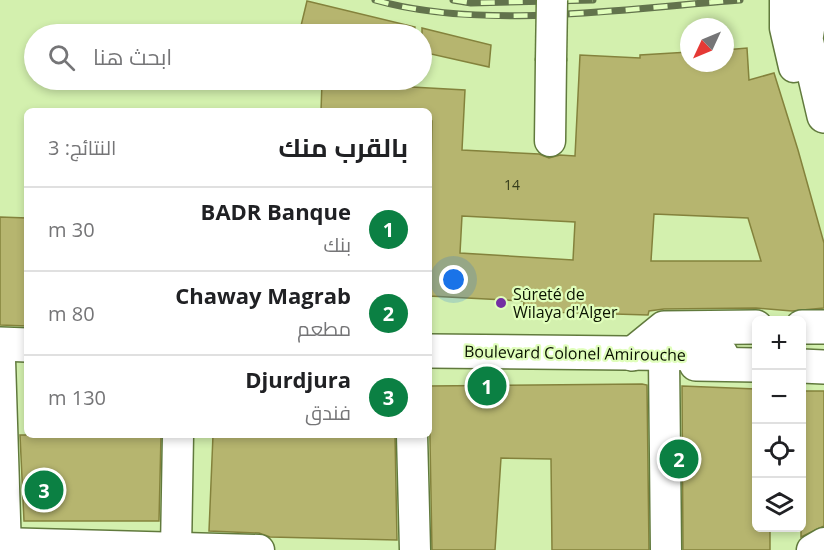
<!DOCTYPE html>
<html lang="ar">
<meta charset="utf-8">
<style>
body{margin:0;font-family:"Open Sans",Cairo,sans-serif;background:#f6f6f6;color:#202124;direction:rtl}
.controls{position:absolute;right:18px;bottom:18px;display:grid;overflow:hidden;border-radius:9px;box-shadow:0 3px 9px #0003}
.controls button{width:54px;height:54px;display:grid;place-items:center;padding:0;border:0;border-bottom:2px solid #e0e0e0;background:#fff;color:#202124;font:30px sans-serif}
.compass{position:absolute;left:680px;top:18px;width:54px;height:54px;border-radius:50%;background:#fff;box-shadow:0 3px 9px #0003;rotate:226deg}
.you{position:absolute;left:454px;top:280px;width:21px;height:21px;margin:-15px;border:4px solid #fff;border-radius:50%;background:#1a73e8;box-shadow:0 0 0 9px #1a73e833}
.badge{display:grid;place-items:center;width:39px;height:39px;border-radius:50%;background:#0b8043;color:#fff;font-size:20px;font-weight:700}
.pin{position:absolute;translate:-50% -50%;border:3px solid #fff;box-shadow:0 2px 6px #0006}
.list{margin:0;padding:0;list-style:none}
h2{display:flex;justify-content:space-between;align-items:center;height:78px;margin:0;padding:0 24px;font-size:26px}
h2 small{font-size:20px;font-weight:400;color:#757577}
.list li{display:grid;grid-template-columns:39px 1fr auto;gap:18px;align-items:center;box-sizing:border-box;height:84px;padding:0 24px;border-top:2px solid #e0e0e0}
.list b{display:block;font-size:22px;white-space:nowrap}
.list p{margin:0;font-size:20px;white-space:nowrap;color:#757577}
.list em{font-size:20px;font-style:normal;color:#757577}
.icon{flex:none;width:33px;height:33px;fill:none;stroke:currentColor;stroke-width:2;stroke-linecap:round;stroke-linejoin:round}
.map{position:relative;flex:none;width:824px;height:550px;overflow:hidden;direction:ltr}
.search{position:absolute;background:#fff;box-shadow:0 3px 9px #0003;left:24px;top:24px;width:408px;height:66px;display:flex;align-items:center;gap:15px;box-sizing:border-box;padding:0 21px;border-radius:33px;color:#757577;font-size:22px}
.panel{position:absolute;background:#fff;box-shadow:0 3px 9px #0003;left:24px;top:108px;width:408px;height:330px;border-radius:9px;direction:rtl}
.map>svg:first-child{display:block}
.building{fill:#b6b56f;stroke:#84823c;stroke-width:1.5;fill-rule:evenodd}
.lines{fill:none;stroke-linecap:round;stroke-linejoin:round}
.minor-casing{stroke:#617a3d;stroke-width:33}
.major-casing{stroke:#617a3d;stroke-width:36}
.minor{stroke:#fff;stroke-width:30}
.major{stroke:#fff;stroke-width:33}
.rail-casing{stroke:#62734c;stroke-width:7}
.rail{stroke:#e0febb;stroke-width:4.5;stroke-dasharray:14;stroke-linecap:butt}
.minor-bridge-casing{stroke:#617a3d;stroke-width:33;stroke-linecap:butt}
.minor-bridge{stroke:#fff;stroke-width:30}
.poi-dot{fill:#732fa3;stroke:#e0febb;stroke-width:2}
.labels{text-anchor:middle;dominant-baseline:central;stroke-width:4.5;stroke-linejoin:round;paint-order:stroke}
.number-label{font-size:14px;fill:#353c1c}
.poi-label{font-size:16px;fill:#0a1300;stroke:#e0febb;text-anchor:start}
.street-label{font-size:16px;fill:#0a1300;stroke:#e0febb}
</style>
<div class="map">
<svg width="824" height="550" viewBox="0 0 824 550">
<rect width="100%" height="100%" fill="#d3f0ae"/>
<!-- building -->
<g class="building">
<polygon points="307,1 415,27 414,34 345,34 324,30 322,34 299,34"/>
<polygon points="422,28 491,45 489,67 422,52"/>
<path d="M 747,48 L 749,80 L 774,73 L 798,150 L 824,243 L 824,308 L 792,311 L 756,308 L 664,309 L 649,311 L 648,315 L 546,312 L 546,316 L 523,314 L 524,301 L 429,296 L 432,121 L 429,121 L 429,111 L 321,111 L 322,82 L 465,90 L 462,150 L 539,154 L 549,158 L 560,155 L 575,156 L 580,55 L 640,58 L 640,55 L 689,52 L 689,63 L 725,63 L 725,50 ZM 654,214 L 748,218 L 761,261 L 651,261 ZM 462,216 L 575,222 L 573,260 L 460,253 Z"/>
<polygon points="0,217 27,218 27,326 0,325"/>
<polygon points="642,384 647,385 649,550 552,550 551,459 501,458 495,550 432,550 429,386"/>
<polygon points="682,386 756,389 756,528 770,528 770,550 683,550"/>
<polygon points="801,391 824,391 824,526 801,537"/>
<polygon points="20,435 161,435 159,521 24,521"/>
<polygon points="213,435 395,435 397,540 270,537 259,533 209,531"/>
</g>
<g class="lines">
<!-- minor casing -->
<g class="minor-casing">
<g id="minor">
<polyline points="785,0 785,28 794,67"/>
<polyline points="550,141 551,61"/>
<polyline points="664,359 666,550"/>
<polyline points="0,360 6,550"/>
<polyline points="412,435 415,550"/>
<polyline points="0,543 259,550"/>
<polyline points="176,550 178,435"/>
<polyline points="812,550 824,543"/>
</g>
</g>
<!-- major casing -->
<g class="major-casing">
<g id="major">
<polyline points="812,0 806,39 824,116"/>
<polyline points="802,327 824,327"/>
<polyline points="0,344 27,345"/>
<polyline points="429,351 721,354"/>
<polyline points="632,354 664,328 756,327"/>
<polyline points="696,364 756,365"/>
<polyline points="802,366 824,367"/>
</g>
</g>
<!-- minor -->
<use href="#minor" class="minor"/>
<!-- major -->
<use href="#major" class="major"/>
<!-- rail casing -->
<g class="rail-casing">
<g id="rail">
<path d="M 375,0 C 482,31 629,8 740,0"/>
<polyline points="453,0 471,3 593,0"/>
</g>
</g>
<!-- rail -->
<use href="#rail" class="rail"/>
<!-- minor-bridge casing -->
<g class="minor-bridge-casing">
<polyline id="minor-bridge" points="551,61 552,0"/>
</g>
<!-- minor-bridge -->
<use href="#minor-bridge" class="minor-bridge"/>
</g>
<!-- markers -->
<circle class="poi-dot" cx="501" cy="303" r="6"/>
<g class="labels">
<!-- number labels -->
<g class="number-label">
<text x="512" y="184">14</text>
</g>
<!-- poi labels -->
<g class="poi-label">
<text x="513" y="294">Sûreté de<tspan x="513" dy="18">Wilaya d'Alger</tspan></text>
</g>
<!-- street labels -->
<g class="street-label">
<text transform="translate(575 353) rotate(1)">Boulevard Colonel Amirouche</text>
</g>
</g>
</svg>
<div class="controls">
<button>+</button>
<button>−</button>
<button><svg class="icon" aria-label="locate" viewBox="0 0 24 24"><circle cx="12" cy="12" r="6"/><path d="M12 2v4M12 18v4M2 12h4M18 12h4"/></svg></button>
<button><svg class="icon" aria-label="layers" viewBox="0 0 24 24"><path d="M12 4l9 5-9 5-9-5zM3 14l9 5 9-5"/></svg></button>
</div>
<svg class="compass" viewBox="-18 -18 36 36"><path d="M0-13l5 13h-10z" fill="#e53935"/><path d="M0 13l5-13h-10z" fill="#757577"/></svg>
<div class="you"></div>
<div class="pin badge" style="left:487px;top:386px">1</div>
<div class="pin badge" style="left:679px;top:459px">2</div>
<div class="pin badge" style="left:44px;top:490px">3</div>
<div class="search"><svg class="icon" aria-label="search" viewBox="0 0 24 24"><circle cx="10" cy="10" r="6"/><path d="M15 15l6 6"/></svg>ابحث هنا</div>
<section class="panel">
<h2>بالقرب منك<small>النتائج: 3</small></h2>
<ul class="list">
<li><span class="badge">1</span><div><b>BADR Banque</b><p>بنك</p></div><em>30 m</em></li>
<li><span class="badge">2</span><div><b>Chaway Magrab</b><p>مطعم</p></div><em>80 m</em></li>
<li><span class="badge">3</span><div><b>Djurdjura</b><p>فندق</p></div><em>130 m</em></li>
</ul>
</section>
</div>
